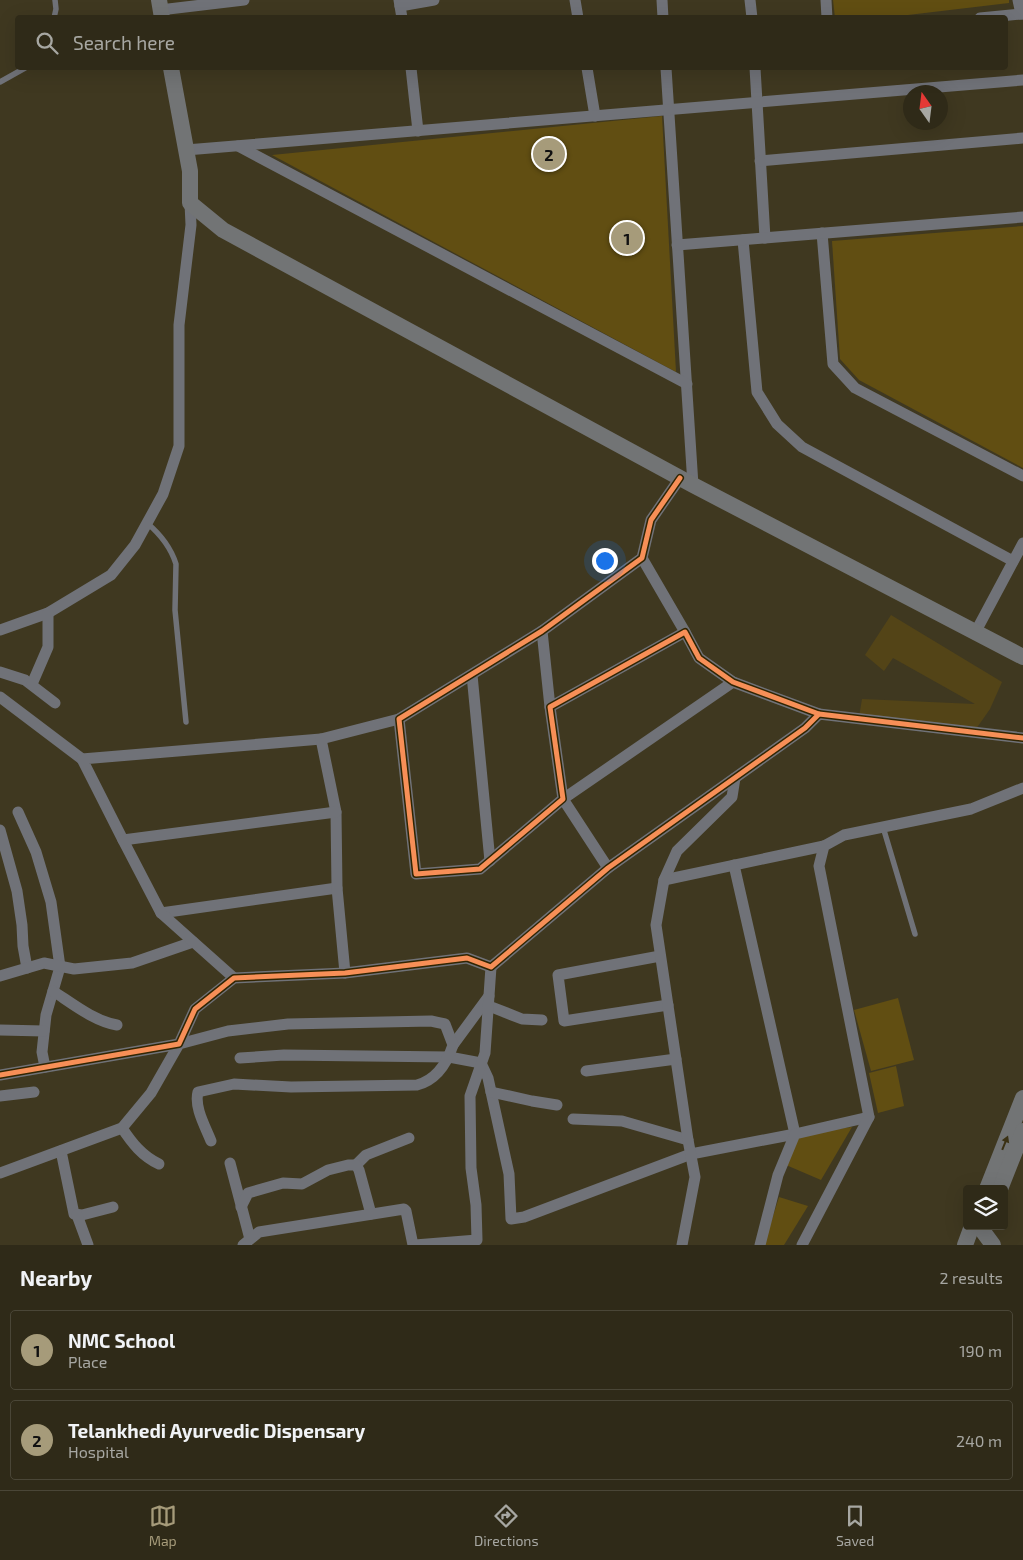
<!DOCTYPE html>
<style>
body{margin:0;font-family:"Exo 2",sans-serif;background:#3b3625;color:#f1f3f6}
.controls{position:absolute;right:15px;bottom:15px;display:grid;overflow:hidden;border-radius:5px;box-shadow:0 5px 20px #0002}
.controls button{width:45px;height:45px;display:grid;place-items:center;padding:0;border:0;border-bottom:1px solid #4a4637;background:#2f2a18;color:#f1f3f6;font:25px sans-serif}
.compass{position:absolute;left:903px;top:85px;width:45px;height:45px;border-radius:50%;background:#2f2a18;box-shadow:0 5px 20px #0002;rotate:346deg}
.you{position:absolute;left:604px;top:560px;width:18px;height:18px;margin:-12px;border:4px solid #fff;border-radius:50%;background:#1a73e8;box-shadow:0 0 0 8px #1a73e833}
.badge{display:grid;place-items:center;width:32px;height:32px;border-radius:50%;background:#a69b7a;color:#111;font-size:16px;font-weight:700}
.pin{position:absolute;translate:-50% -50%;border:2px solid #fff;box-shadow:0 1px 5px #0006}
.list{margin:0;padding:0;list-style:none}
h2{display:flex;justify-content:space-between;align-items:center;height:65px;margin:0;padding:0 20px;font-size:21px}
h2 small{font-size:16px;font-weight:400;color:#a7a7a2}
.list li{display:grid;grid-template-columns:32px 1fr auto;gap:15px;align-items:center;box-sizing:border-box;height:80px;margin:0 10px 10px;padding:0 10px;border:1px solid #4a4637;border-radius:5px}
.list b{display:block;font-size:19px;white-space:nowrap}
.list p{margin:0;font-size:16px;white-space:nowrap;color:#a7a7a2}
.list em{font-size:16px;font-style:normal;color:#a7a7a2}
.icon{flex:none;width:28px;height:28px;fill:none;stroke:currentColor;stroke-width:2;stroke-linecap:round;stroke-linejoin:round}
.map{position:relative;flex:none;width:1023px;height:1245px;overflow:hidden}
.search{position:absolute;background:#2f2a18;box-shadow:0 5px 20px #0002;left:15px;right:15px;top:15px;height:55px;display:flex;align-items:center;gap:12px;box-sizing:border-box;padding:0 18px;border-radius:5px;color:#a7a7a2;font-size:19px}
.sheet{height:245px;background:#2f2a18}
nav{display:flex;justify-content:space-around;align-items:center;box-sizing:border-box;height:70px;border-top:1px solid #4a4637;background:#2f2a18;font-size:14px;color:#a7a7a2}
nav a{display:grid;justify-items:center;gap:2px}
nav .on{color:#a69b7a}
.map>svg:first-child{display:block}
.built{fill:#534417}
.green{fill:#614e12}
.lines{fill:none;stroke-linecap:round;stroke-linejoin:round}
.lane{stroke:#707278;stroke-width:5.5}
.street{stroke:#707278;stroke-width:11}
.secondary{stroke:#727475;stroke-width:16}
.cycleway-casing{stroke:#302503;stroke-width:8}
.cycleway{stroke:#f78f57;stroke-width:5}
.oneway{fill:#3a3114}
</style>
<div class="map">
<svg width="1023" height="1245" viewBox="0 0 1023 1245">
<rect width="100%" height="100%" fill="#3f3820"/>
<!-- built -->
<polygon class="built" points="891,615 1002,682 990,709 976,729 858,723 862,699 975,704 893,658 884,671 865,655"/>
<!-- green -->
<g class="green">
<polygon points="833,0 1009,0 1009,3 891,17 835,18"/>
<polygon points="662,116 676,372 272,155"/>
<polygon points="1023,226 1023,468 859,380 840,359 832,241"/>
<polygon points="898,998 914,1060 871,1071 854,1010"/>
<polygon points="896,1066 904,1106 878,1113 869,1073"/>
<polygon points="852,1127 821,1180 786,1165 797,1137 824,1131"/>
<polygon points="779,1197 808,1206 784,1245 764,1245"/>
</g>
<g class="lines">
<!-- lane -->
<g class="lane">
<polyline points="54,18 56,9 55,0"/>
<polyline points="0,82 25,68"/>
<path d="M 147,523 C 160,534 171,548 176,564 L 175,610 L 186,722"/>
<polyline points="883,827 915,934"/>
</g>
<!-- street -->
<g class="street">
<polyline points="399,0 402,18"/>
<polyline points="575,0 578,18"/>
<polyline points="662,0 663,18"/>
<polyline points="750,0 752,18"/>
<polyline points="826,0 827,18"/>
<polyline points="1018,0 1021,14 1023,14"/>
<polyline points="400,6 434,0"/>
<polyline points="160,10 244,0"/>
<polyline points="980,18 1021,14"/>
<polyline points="411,68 418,131"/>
<polyline points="587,68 595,116"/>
<polyline points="666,68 693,485"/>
<polyline points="755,68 765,238"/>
<polyline points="238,146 687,384"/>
<polyline points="186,150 1023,80"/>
<polyline points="760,161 1023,138"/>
<polyline points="822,233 833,364 855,388 1023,476"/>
<polyline points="743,240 757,392 777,424 802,447 1013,561"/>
<polyline points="677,245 1023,217"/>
<polyline points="680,478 651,520 642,558 542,631 399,719 416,874 480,869 563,799 550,707 685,632 699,658 733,682 819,714"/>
<polyline points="642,558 685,632"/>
<polyline points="0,630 48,613 111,575 135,545 163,494 179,446 179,325 191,225 190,203"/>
<polyline points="542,631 550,707"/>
<polyline points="975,633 1023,543"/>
<polyline points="0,672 25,680 55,703"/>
<polyline points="472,675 490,861"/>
<polyline points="32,684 48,647 48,613"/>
<polyline points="0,697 82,759"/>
<polyline points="18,812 36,852 51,902 60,967 46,1015 42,1052 45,1067"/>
<polyline points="0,830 17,891 22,925 23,946 27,968"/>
<polyline points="123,840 82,759 321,739"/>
<polyline points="608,868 563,799 733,682"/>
<polyline points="664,880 824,846"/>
<polyline points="161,913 337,888"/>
<polyline points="660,956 558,975 564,1021 668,1005"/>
<polyline points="345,973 337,888 336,812 321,739 399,719"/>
<polyline points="0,976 44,963 74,969 132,963 193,942"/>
<polyline points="234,978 161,913 123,840 336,812"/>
<path d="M 53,991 C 73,1004 94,1021 117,1025"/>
<polyline points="489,1006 522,1019 542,1020"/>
<polyline points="0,1030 44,1031"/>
<polyline points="453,1045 489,996"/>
<polyline points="240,1058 284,1055 449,1057 481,1063 488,1078 509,1174 511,1219 524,1217 691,1154 795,1134 734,865"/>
<polyline points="586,1071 676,1059"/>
<polyline points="0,1075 179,1044 195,1009 234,978 345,973 467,958 491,967 608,868 805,728 819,714 1023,738"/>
<polyline points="491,1092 532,1101 557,1105"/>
<polyline points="0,1096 34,1092"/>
<polyline points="573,1119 622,1121 688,1140"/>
<path d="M 122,1128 C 132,1143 142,1156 159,1164"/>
<polyline points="61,1151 74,1214 82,1215 113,1207"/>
<polyline points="230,1163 250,1239"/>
<polyline points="356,1165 366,1155 409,1138"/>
<path d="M 0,1173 L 122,1128 L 151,1093 L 179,1044 L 228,1031 L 288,1024 L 431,1021 L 445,1024 L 453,1045 C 447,1063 436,1080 417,1085 L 291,1087 L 234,1084 L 198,1092 C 194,1107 205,1126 211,1141"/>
<polyline points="241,1207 248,1193 283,1183 302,1184 328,1170 348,1165 356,1165 359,1170 371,1214"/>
<polyline points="77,1215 88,1245"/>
<polyline points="243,1245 259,1232 404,1209 406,1211 413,1245"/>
<polyline points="415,1245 477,1240 476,1205 471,1168 470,1096 485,1053 491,967"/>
<polyline points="682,1245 695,1177 688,1140 656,925 664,880 677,851 732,797 735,778"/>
<polyline points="760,1245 778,1175 795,1134 869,1117"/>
<polyline points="802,1245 869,1117 819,866 824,846 844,835 971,809 1023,788"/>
</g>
<!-- secondary -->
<g class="secondary">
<polyline points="159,0 162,18"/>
<polyline points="171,68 190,171 190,203 223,230 693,485 1023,657"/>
<polyline points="987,1189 1023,1098"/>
<polyline points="1000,1189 1023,1131"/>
<polyline points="979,1226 993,1245"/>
<polyline points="965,1245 972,1226"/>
</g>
<!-- cycleway casing -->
<g class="cycleway-casing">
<g id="cycleway">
<polyline points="680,478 651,520 642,558 542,631 399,719 416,874 480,869 563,799 550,707 685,632 699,658 733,682 819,714"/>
<polyline points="0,1075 179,1044 195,1009 234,978 345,973 467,958 491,967 608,868 805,728 819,714 1023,738"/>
</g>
</g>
<!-- cycleway -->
<use href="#cycleway" class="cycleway"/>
</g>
<!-- one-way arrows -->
<defs><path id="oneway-solid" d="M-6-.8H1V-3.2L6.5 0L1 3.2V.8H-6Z" transform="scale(1.25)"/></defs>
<use class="oneway" href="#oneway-solid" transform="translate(1005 1143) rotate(-68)"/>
</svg>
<div class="controls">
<button><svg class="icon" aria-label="layers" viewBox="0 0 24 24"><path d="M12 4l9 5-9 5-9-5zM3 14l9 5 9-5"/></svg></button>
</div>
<svg class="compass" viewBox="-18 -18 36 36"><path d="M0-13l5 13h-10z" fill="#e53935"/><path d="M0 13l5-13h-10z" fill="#a7a7a2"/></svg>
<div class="you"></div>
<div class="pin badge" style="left:627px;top:238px">1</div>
<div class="pin badge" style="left:549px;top:154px">2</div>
<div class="search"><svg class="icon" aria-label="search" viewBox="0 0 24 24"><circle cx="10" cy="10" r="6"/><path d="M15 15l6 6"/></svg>Search here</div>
</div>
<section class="sheet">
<h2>Nearby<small>2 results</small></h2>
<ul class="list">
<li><span class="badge">1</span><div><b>NMC School</b><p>Place</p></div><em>190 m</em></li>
<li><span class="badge">2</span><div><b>Telankhedi Ayurvedic Dispensary</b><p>Hospital</p></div><em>240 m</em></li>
</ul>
</section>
<nav>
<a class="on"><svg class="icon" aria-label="map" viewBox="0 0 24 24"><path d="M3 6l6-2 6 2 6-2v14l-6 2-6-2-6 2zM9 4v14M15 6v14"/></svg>Map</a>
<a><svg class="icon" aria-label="directions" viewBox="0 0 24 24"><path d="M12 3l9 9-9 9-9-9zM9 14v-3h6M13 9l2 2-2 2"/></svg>Directions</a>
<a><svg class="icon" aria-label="saved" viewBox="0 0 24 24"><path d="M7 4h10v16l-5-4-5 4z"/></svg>Saved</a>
</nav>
